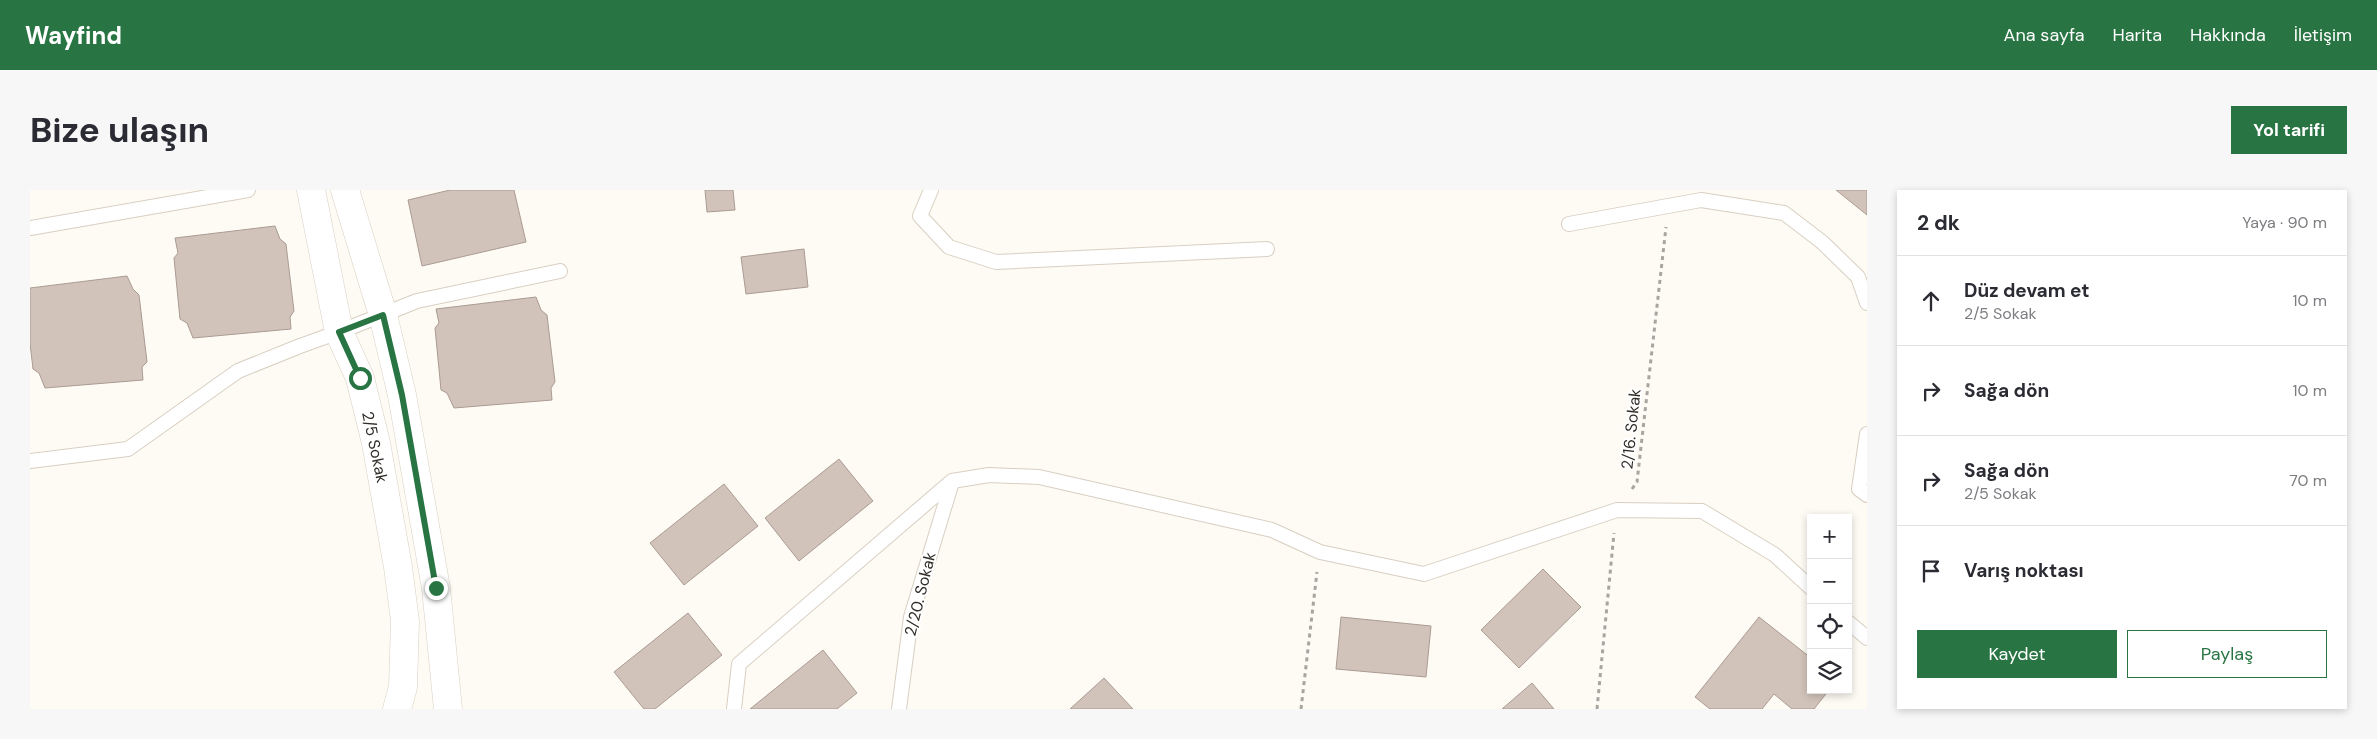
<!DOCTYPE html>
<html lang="tr">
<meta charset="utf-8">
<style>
body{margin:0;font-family:"DM Sans",sans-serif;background:#f7f7f7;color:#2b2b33}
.controls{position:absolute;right:15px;bottom:15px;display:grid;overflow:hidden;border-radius:0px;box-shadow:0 2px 8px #0003}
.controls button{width:45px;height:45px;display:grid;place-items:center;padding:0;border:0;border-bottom:1px solid #e1e1e2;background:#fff;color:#2b2b33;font:25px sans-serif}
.stop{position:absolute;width:15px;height:15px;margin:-11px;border:4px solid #287443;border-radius:50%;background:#fff}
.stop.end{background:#287443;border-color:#fff;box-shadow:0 1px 5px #0008}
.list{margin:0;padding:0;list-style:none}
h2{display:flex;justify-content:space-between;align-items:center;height:65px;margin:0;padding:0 20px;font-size:21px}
h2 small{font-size:16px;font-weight:400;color:#7c7c81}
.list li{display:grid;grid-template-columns:32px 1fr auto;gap:15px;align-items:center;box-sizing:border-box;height:90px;padding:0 20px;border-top:1px solid #e1e1e2}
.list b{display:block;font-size:19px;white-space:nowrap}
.list p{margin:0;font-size:16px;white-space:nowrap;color:#7c7c81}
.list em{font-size:16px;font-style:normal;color:#7c7c81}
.actions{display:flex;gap:10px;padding:15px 20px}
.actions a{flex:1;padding:11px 0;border:1px solid #287443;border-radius:0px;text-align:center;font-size:18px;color:#287443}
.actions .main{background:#287443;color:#fff}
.icon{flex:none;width:28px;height:28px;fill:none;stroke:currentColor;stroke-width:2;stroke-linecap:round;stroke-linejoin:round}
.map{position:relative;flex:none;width:1837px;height:519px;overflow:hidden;border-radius:0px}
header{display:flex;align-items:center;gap:30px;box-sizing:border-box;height:70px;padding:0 25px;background:#287443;color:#fff}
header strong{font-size:24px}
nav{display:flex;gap:28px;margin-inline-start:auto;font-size:18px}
.intro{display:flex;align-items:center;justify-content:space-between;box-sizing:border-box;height:120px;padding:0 30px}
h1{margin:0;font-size:35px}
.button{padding:12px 22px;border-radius:0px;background:#287443;color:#fff;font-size:18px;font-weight:700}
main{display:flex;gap:30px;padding:0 30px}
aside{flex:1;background:#fff;border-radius:0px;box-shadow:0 2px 8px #0003}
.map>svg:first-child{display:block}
.building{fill:#d2c3ba;stroke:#aa9b93}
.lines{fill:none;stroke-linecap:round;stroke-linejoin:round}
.service-casing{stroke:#d8cfc1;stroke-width:16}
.minor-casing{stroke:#d8cfc1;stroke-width:29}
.path{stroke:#a8a59f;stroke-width:3;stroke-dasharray:4 4;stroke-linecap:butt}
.service{stroke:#fff;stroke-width:14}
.minor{stroke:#fff;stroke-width:28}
.route{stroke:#287443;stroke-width:6}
.labels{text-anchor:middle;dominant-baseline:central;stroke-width:4;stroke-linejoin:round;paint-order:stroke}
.street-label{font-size:16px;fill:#302c27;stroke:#fff}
</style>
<header>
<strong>Wayfind</strong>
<nav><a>Ana sayfa</a><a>Harita</a><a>Hakkında</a><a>İletişim</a></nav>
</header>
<div class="intro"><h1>Bize ulaşın</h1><a class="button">Yol tarifi</a></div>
<main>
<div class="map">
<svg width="1837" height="519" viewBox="0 0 1837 519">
<rect width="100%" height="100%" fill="#fefbf5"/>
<!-- building -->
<g class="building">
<polygon points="420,0 484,0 496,52 392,76 378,10"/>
<polygon points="675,0 703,0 705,20 677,22"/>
<polygon points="1806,0 1837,0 1837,25"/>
<polygon points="245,36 250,49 256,54 264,121 260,127 261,139 163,148 157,133 150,129 144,68 148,63 145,48"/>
<polygon points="774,59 778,97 716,104 711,67"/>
<polygon points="97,86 103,99 109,105 117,172 112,177 113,190 15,198 9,183 3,179 0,153 0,98"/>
<polygon points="506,107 511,120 517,125 525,192 521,198 522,210 424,218 417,203 411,200 405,138 409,133 406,119"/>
<polygon points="809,269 843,311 769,371 735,328"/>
<polygon points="694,294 728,336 654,395 620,353"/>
<polygon points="1513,379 1551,417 1489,478 1451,440"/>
<polygon points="658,423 692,465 625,519 614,519 584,482"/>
<polygon points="1311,427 1401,436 1396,487 1306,479"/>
<polygon points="1729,427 1781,468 1781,500 1799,500 1784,519 1762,519 1744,504 1732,519 1680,519 1665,507"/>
<polygon points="793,460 827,503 807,519 720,519"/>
<polygon points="1074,488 1103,519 1040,519"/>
<polygon points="1502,493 1524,519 1472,519"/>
</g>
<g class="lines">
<!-- service casing -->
<g class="service-casing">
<g id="service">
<polyline points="901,0 890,26 919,57 966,72 1237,59"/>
<polyline points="1539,34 1671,10 1754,23 1792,52 1828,87 1837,113"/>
<polyline points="0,38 218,0"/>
<polyline points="1837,244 1829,299 1837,305"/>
<polyline points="0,271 98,259 208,181 270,156 309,142 387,111 530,81"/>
<polyline points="1818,432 1837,448"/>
<polyline points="704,519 709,474 922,291 959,285 1009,287 1242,340 1290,362 1394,384 1587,320 1672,321 1745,365 1781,398"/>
<polyline points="869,519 881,427 922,292"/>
</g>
</g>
<!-- minor casing -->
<g class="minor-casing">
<g id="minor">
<polyline points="281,0 309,142 330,188 346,253 368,377 375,431 373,497 367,519"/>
<polyline points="315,0 353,125 372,205 406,398 418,519"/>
</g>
</g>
<!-- path -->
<g class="path">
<polyline points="1602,299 1607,292 1636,37"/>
<polyline points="1271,519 1287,382"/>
<polyline points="1567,519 1584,343"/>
</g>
<!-- service -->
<use href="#service" class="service"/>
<!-- minor -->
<use href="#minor" class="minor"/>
</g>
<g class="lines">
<!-- route -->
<polyline class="route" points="330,188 309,142 353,125 372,205 406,398"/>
</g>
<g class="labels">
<!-- street labels -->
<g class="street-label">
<text transform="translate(1601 239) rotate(-84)">2/16. Sokak</text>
<text transform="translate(345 257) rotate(78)">2/5 Sokak</text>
<text transform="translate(890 404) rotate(-76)">2/20. Sokak</text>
</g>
</g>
</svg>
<div class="controls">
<button>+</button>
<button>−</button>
<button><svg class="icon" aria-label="locate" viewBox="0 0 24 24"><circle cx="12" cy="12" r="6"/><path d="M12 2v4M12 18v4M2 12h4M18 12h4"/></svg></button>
<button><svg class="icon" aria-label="layers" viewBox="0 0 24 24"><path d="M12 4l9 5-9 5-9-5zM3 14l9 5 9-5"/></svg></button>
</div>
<div class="stop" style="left:330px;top:188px"></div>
<div class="stop end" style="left:406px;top:398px"></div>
</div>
<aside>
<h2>2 dk<small>Yaya · 90 m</small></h2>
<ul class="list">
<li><svg class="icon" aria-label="ahead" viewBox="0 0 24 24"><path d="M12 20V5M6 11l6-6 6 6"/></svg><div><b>Düz devam et</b><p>2/5 Sokak</p></div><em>10 m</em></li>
<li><svg class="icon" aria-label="right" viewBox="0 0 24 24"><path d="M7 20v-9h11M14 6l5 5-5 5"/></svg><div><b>Sağa dön</b></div><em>10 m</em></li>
<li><svg class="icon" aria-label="right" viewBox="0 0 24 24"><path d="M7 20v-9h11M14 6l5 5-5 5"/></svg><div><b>Sağa dön</b><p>2/5 Sokak</p></div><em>70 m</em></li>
<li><svg class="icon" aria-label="arrive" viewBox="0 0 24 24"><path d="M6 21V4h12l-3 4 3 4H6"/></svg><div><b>Varış noktası</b></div></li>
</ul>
<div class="actions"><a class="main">Kaydet</a><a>Paylaş</a></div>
</aside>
</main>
